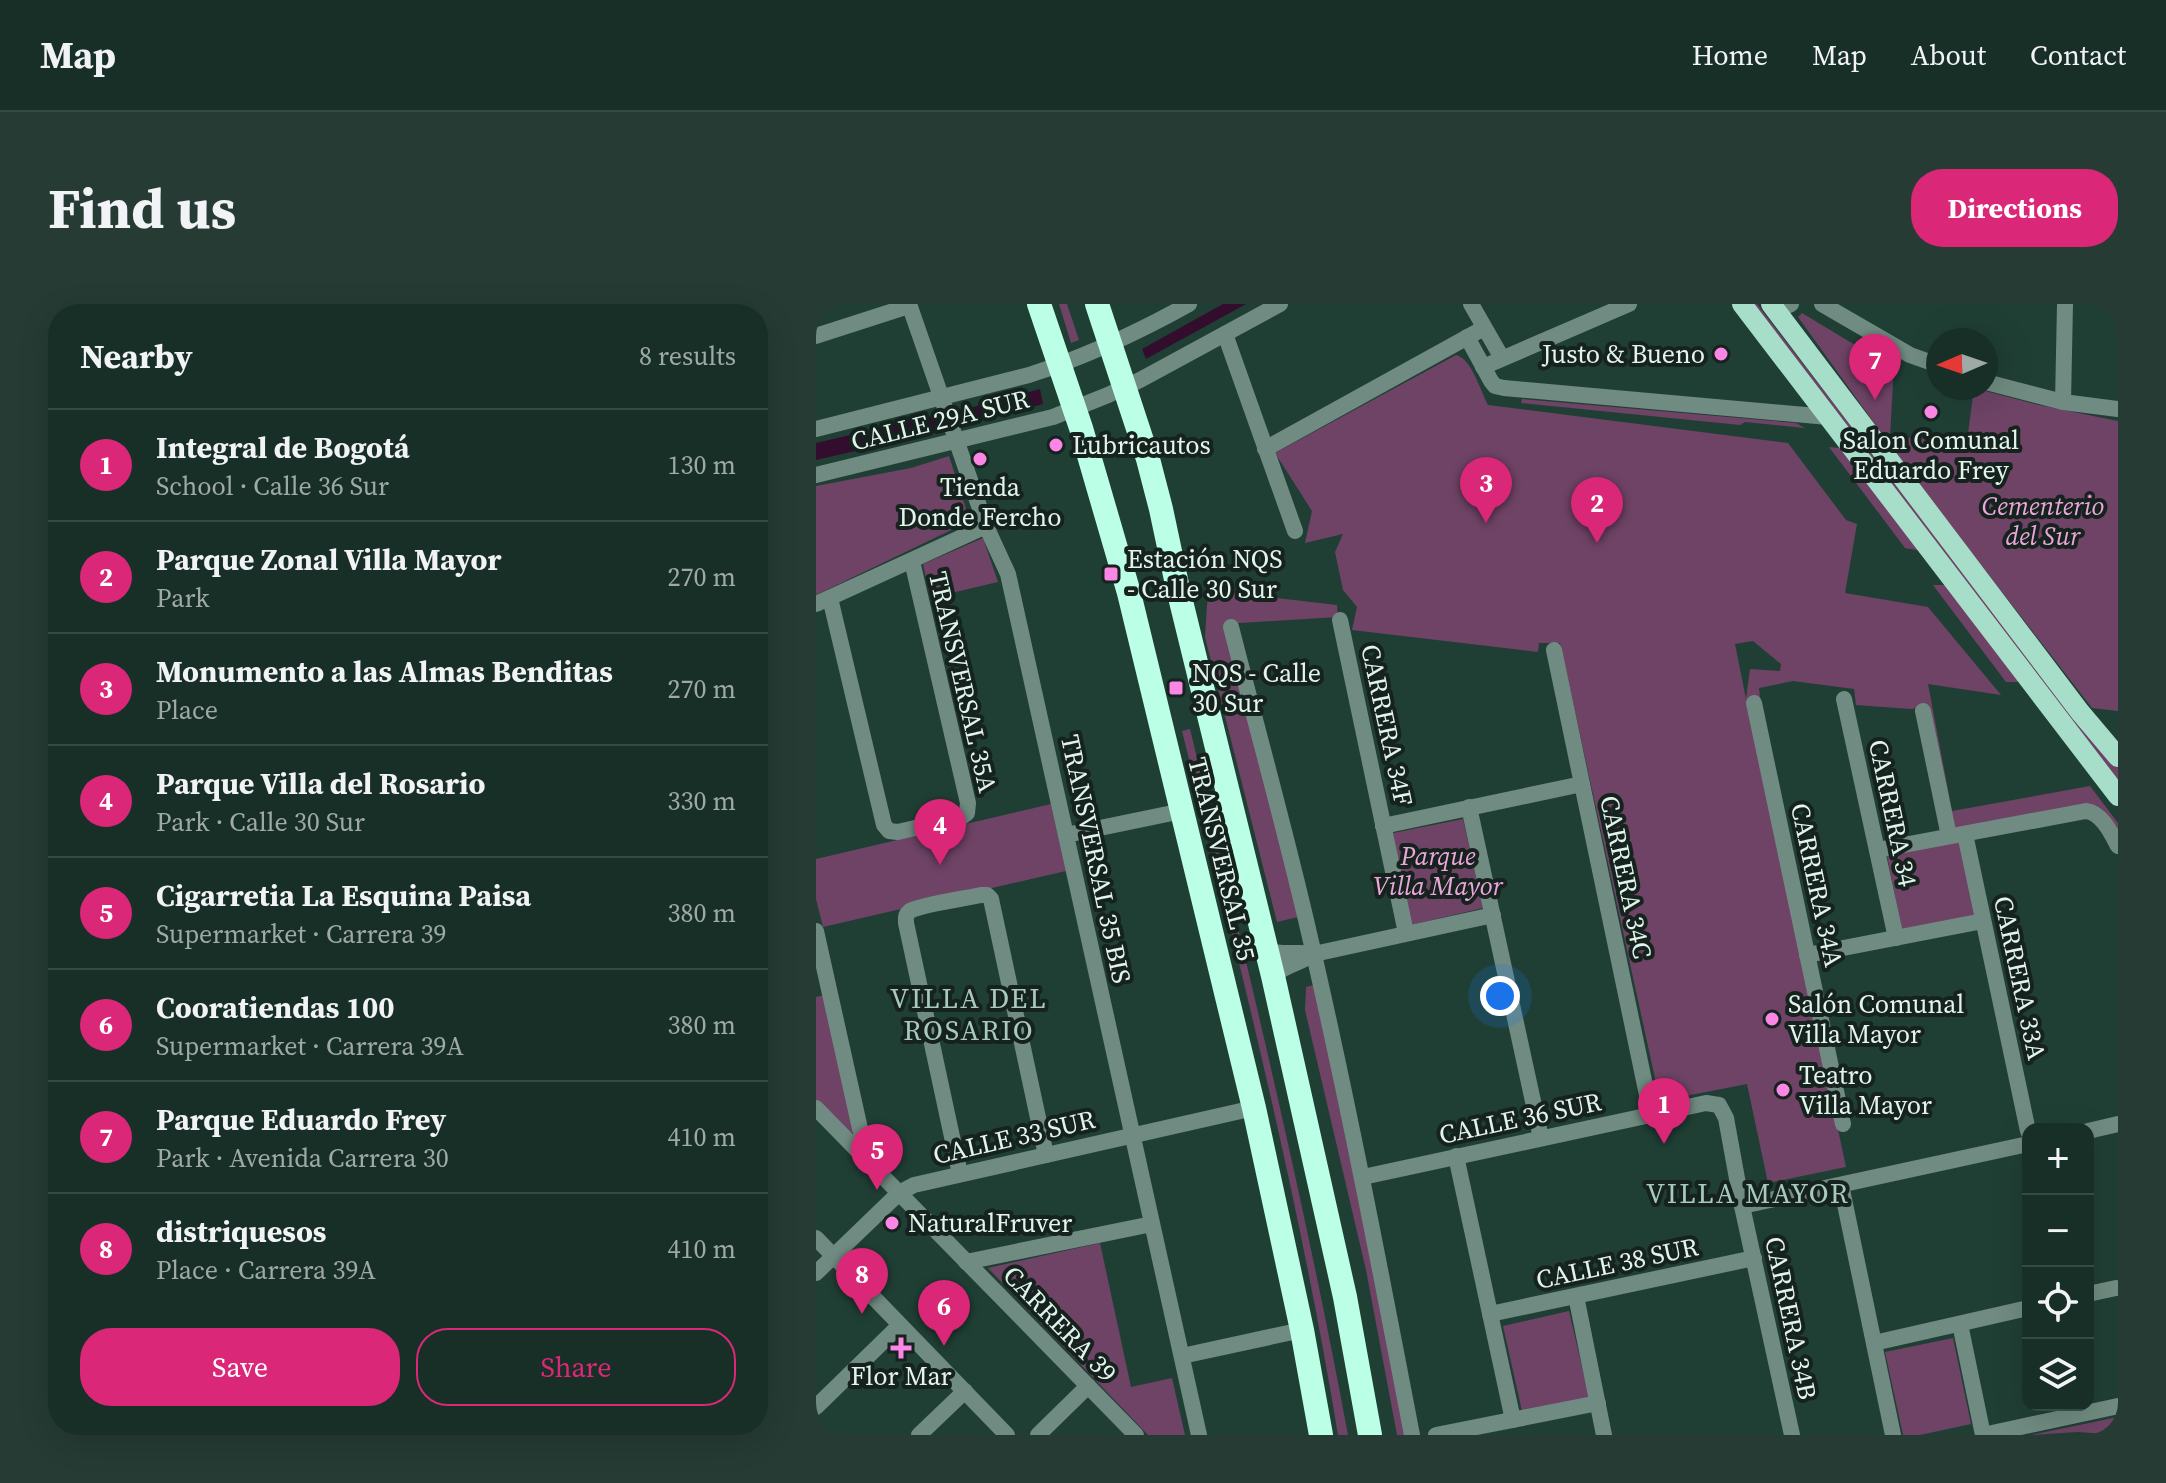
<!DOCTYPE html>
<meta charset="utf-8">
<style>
body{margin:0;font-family:"Source Serif 4",serif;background:#253b33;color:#f1f3f6}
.controls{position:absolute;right:24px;bottom:24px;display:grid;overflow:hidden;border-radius:16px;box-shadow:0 8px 32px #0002}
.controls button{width:72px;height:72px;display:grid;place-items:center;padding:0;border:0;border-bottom:2px solid #364a44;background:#182f27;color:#f1f3f6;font:40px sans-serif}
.compass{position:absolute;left:1110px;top:24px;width:72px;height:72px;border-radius:50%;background:#182f27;box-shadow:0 8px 32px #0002;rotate:268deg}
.you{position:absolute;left:684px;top:692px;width:28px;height:28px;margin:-20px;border:6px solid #fff;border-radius:50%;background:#1a73e8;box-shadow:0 0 0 12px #1a73e833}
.badge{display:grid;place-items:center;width:52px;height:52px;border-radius:50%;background:#db2777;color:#fff;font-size:26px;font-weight:700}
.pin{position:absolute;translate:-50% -66px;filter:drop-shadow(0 2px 4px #0008)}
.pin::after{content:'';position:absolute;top:42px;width:28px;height:24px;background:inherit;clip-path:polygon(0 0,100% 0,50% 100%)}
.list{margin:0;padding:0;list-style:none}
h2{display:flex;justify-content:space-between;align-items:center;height:104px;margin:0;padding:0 32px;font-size:34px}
h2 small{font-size:26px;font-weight:400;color:#9fa9a7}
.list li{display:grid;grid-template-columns:52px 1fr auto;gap:24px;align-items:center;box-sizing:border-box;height:112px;padding:0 32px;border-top:2px solid #364a44}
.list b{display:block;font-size:30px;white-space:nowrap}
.list p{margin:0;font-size:26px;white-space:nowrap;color:#9fa9a7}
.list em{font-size:26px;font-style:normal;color:#9fa9a7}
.actions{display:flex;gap:16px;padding:24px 32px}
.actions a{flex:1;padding:18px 0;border:2px solid #db2777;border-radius:32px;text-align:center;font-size:28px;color:#db2777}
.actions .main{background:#db2777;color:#fff}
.icon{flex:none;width:44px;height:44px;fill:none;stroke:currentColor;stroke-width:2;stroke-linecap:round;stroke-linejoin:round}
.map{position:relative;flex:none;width:1302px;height:1131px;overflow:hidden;border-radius:32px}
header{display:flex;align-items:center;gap:48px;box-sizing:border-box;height:112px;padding:0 40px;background:#182f27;border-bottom:2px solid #364a44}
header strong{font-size:38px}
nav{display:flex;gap:44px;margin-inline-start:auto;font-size:28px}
.intro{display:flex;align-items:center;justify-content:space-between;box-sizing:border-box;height:192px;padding:0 48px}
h1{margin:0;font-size:56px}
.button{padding:20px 36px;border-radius:32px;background:#db2777;color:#fff;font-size:28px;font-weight:700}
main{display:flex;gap:48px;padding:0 48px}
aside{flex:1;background:#182f27;border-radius:32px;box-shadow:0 8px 32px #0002}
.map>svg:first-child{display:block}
.green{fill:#6e4365;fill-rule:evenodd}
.water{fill:#330d2d}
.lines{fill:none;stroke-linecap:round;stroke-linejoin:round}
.minor{stroke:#708b81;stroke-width:16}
.major{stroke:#a6dec9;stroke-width:20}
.highway{stroke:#bbffe6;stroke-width:24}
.poi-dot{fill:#fb86e5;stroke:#15221d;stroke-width:3}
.labels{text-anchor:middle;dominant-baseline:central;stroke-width:8;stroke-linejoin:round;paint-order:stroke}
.poi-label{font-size:26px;fill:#e3f4ed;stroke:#15221d;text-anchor:start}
.street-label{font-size:26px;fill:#e3f4ed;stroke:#15221d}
.park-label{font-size:26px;font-style:italic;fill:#eba6db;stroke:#15221d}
.neighbourhood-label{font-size:28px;letter-spacing:2px;fill:#a7cabd;stroke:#15221d}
</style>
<header>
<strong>Map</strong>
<nav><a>Home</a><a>Map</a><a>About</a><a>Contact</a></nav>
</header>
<div class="intro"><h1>Find us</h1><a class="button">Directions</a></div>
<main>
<aside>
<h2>Nearby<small>8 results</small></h2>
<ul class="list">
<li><span class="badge">1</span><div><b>Integral de Bogotá</b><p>School · Calle 36 Sur</p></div><em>130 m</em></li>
<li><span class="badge">2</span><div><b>Parque Zonal Villa Mayor</b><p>Park</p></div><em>270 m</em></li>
<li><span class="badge">3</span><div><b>Monumento a las Almas Benditas</b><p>Place</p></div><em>270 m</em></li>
<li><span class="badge">4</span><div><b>Parque Villa del Rosario</b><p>Park · Calle 30 Sur</p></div><em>330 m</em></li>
<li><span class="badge">5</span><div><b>Cigarretia La Esquina Paisa</b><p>Supermarket · Carrera 39</p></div><em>380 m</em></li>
<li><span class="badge">6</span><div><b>Cooratiendas 100</b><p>Supermarket · Carrera 39A</p></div><em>380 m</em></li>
<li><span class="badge">7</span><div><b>Parque Eduardo Frey</b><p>Park · Avenida Carrera 30</p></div><em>410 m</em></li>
<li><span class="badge">8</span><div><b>distriquesos</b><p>Place · Carrera 39A</p></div><em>410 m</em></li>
</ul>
<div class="actions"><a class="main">Save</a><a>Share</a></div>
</aside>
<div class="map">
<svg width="1302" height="1131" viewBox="0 0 1302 1131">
<rect width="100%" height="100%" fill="#203f34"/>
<!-- green -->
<g class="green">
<polygon points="243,0 251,0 263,36 255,39"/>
<polygon points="932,0 941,0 1264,419 1302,464 1302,477"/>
<polygon points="986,9 1044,44 1078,60 1074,133 1151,137 1158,84 1223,101 1302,117 1302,407 1276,404 1099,176 982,13"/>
<path d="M 640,51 C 656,55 664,86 672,101 L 972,139 L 1030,216 L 1041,220 L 1029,289 L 1112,303 L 1185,391 L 1112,380 L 1136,507 L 1274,482 L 1302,519 L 1302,534 L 1289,511 L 1135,528 L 1109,403 L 1095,405 L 1040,401 L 1038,385 L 977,377 L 943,384 L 944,394 L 931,397 L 1030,863 L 952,879 L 931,780 L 844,797 L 744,339 L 723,339 L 722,348 L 536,326 L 541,303 L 527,286 L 519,248 L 527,230 L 489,239 L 496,207 L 459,149 ZM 937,337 L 965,360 L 964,367 L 934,365 L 930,395 L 919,340 Z"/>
<polygon points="706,95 980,119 989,124 929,118 924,121 705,99"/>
<polygon points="1013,143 1024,144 1106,247 1089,244"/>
<polygon points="133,152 154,217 0,291 0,182 95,164"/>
<polygon points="167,234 182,278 114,294 107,260"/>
<polygon points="1117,281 1130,281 1203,378 1190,378"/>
<polygon points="392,286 521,301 522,313 409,320 482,613 461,618 389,333"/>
<path d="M 374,425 C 431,659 488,894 532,1131 L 522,1131 C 483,893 424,661 366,427 Z"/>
<polygon points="235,500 250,567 7,623 0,595 0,555"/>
<polygon points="647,515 667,604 595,621 577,529"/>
<polygon points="1144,537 1159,611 1086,627 1071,552"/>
<polygon points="498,681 592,1131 581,1131 550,966 489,706 490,683"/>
<polygon points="8,691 38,826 35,830 0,796 0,693"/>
<polygon points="284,939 315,1083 356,1074 369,1131 332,1131 172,964"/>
<polygon points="753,1007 773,1093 706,1107 687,1022"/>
<polygon points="1137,1034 1155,1120 1104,1131 1087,1131 1069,1048"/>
<polygon points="1302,1113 1302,1131 1262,1128 1215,1131"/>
</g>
<!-- water -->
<g class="water">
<polygon points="407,0 430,0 330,55 326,45"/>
<polygon points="224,85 227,100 145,122 142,107"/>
<polygon points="120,111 125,118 126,127 0,156 0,139"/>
</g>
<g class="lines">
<!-- minor -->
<g class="minor">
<polyline points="93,0 170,222 192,270 383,1131"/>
<polyline points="655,0 686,54"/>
<polyline points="1006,0 1094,51 1122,61"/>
<polyline points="960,7 975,0"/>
<polyline points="409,30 479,227"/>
<polyline points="0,32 93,2"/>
<polyline points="651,33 675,77 679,82 688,84 1012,113"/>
<polyline points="667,63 813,0"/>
<polyline points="1170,78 1247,98 1302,105"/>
<polyline points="1247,98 1249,0"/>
<path d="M 0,125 L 213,71 C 269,53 321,29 373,0"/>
<polyline points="449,145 668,24"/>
<polyline points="0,171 237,113 292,91 324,76 464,0"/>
<polyline points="14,294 68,521 73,527 82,528 146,513 151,509 152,499 96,257"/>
<polyline points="0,300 170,222"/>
<polyline points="524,316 590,629"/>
<path d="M 415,323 C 440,421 467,518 490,616 C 530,787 563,959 596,1131"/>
<polyline points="738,346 835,810"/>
<polyline points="1028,395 1080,634"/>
<polyline points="938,399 1027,820"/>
<polyline points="1107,407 1133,532"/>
<polyline points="653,503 725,834"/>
<polyline points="567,522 766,480"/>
<polyline points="1149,530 1212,827"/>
<polyline points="250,531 366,507"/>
<path d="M 1061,546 L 1270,507 C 1286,509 1295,529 1302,542"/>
<polyline points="0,627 51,856"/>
<path d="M 451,646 C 465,652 482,647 498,650 L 677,611"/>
<polyline points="991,651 1167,617"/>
<path d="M 457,672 C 468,661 485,659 498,650"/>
<polyline points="0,804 320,1131"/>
<polyline points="1272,827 1302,820"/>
<polyline points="640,852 697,1116"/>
<path d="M 144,870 L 90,619 C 90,613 89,611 94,607 C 103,601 152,594 165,591 L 171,591 L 175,595 L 230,851"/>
<polyline points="547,873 890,799 903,801 910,814 926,902 976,1131"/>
<polyline points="1025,881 1077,1131"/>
<polyline points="926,902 1212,840"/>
<polyline points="0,934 191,1131"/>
<polyline points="150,958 336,920"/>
<polyline points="0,969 83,889 98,881 438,804"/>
<polyline points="1272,990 1300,984"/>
<polyline points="760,992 788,1131"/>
<polyline points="674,1010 938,954"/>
<polyline points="1144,1020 1167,1131"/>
<polyline points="1058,1039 1212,1004"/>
<polyline points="366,1052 486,1026"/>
<polyline points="0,1103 84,1021"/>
<polyline points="103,1131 149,1087"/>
<polyline points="222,1131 272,1082"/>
<polyline points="620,1131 782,1099"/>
<polyline points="1167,1131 1302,1102"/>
</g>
<!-- major -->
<g class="major">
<polyline points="926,0 1302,492"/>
<polyline points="955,0 1264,408 1302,453"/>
</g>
<!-- highway -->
<g class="highway">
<polyline points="223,0 265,124 313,289 438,804 486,1026 505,1131"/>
<polyline points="281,0 332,155 345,205 362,285 457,672 529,993 554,1131"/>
</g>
</g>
<!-- markers -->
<g class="poi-dot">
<circle cx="905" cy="50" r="8"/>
<circle cx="1115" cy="108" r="8"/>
<circle cx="240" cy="141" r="8"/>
<circle cx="164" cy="155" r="8"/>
<rect x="287" y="262" width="16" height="16" rx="4"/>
<rect x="352" y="376" width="16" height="16" rx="4"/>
<circle cx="956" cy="715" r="8"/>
<circle cx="967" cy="786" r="8"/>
<circle cx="76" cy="919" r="8"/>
<path d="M81 1032h8v8h8v8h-8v8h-8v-8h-8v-8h8z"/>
</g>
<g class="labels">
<!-- poi labels -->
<g class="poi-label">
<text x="889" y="50" text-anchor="end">Justo &amp; Bueno</text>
<text x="1115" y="136" text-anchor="middle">Salon Comunal<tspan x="1115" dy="30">Eduardo Frey</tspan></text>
<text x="256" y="141">Lubricautos</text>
<text x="164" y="183" text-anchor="middle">Tienda<tspan x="164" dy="30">Donde Fercho</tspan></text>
<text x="311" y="255">Estación NQS<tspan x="311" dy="30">- Calle 30 Sur</tspan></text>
<text x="376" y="369">NQS - Calle<tspan x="376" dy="30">30 Sur</tspan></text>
<text x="972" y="700">Salón Comunal<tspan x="972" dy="30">Villa Mayor</tspan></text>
<text x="983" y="771">Teatro<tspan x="983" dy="30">Villa Mayor</tspan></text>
<text x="92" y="919">NaturalFruver</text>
<text x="85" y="1072" text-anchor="middle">Flor Mar</text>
</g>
<!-- street labels -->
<g class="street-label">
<text transform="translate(124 116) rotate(-14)">CALLE 29A SUR</text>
<text transform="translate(147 378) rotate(77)">TRANSVERSAL 35A</text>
<text transform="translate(571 421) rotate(78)">CARRERA 34F</text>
<text transform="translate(1077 509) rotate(78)">CARRERA 34</text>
<text transform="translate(280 555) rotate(78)">TRANSVERSAL 35 BIS</text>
<text transform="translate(406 555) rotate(76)">TRANSVERSAL 35</text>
<text transform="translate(810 573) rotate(78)">CARRERA 34C</text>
<text transform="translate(1001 581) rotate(78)">CARRERA 34A</text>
<text transform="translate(1204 674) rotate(78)">CARRERA 33A</text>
<text transform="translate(704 814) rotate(-12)">CALLE 36 SUR</text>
<text transform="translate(198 833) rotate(-13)">CALLE 33 SUR</text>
<text transform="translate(801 959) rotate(-12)">CALLE 38 SUR</text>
<text transform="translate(975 1014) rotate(78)">CARRERA 34B</text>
<text transform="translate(244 1020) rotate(46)">CARRERA 39</text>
</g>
<!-- park labels -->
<g class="park-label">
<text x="1227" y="202">Cementerio<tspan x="1227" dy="30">del Sur</tspan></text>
<text x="622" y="552">Parque<tspan x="622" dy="30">Villa Mayor</tspan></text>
</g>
<!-- neighbourhood labels -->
<g class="neighbourhood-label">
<text x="153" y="694">VILLA DEL<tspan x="153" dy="32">ROSARIO</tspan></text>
<text x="932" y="889">VILLA MAYOR</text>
</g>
</g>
</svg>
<div class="controls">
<button>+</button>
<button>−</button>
<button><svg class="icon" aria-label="locate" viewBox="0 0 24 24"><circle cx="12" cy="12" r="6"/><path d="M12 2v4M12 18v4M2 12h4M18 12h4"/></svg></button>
<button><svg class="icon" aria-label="layers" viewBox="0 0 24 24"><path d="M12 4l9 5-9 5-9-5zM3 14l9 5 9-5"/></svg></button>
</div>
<svg class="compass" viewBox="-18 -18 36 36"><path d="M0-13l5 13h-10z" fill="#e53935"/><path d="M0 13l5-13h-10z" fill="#9fa9a7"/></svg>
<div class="you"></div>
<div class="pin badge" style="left:848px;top:840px">1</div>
<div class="pin badge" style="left:781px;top:239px">2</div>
<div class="pin badge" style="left:670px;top:219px">3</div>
<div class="pin badge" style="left:124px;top:561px">4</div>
<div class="pin badge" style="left:61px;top:886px">5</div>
<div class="pin badge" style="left:128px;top:1042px">6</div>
<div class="pin badge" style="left:1059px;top:96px">7</div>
<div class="pin badge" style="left:46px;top:1010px">8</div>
</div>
</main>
